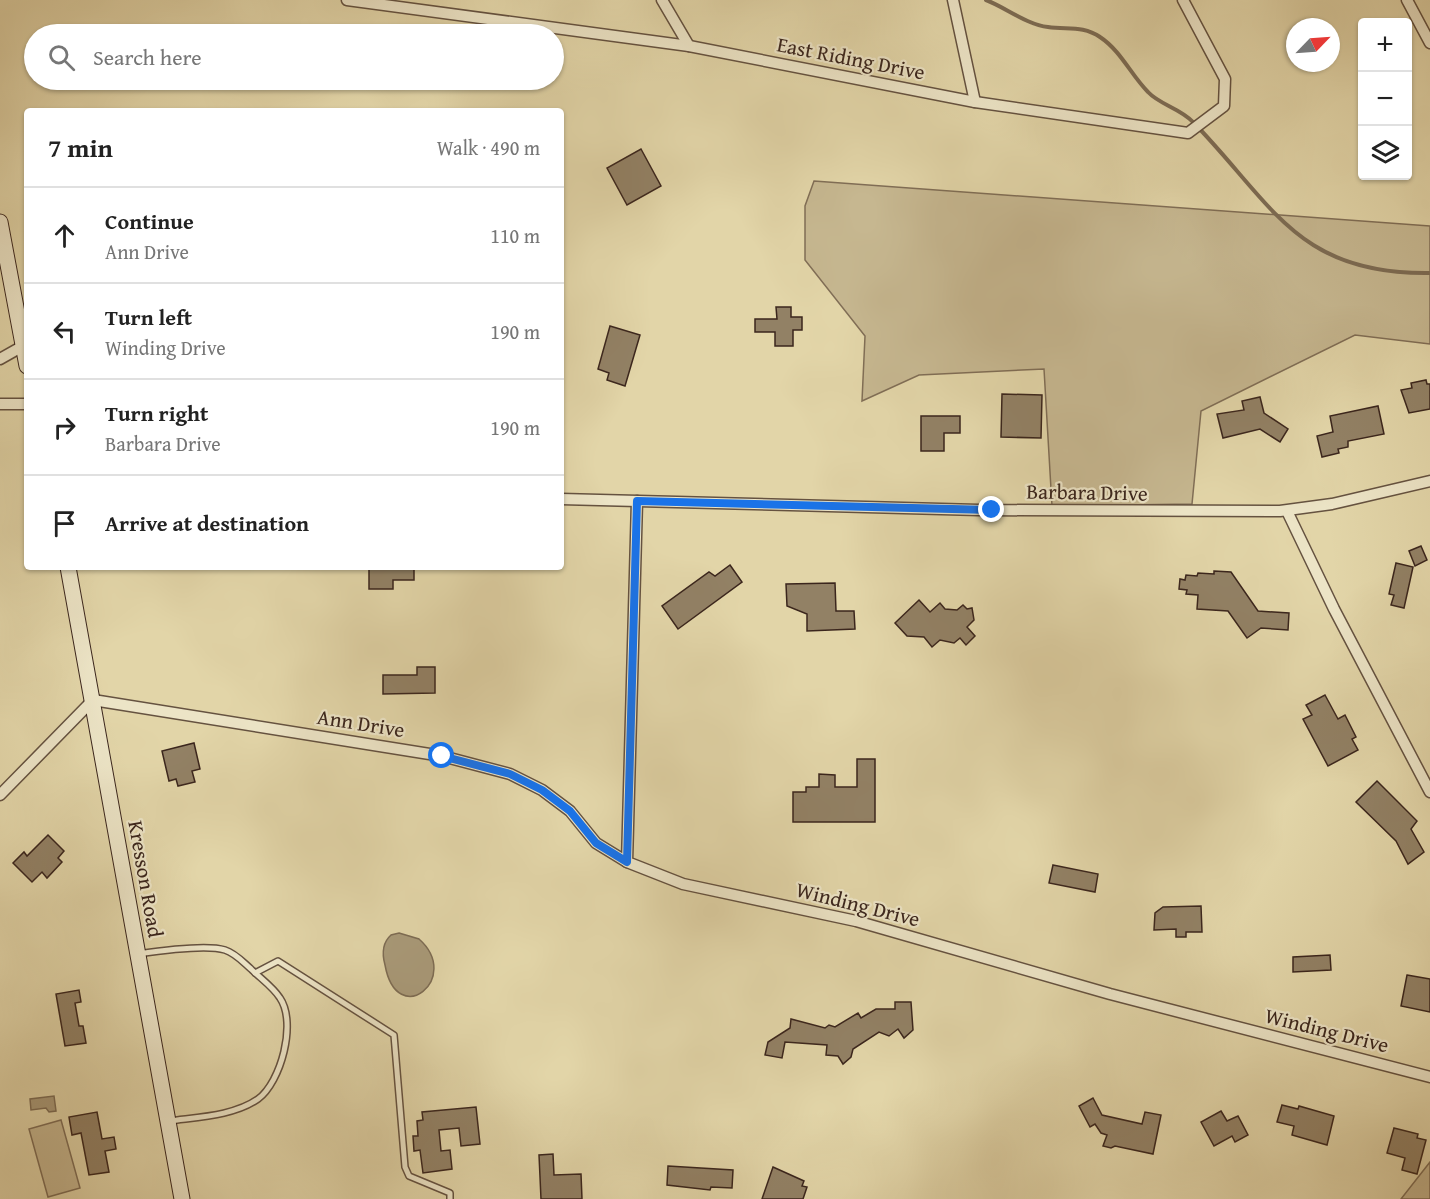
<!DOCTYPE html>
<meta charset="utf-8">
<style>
body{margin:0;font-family:"Gentium Book Plus",serif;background:#f6f6f6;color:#222}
.controls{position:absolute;right:18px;top:18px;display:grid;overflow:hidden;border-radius:6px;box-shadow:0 2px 4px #0004}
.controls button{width:54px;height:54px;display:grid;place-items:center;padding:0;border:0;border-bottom:2px solid #e0e0e0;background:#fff;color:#222;font:30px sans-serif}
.compass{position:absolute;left:1286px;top:18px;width:54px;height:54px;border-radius:50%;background:#fff;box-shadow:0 2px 4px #0004;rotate:65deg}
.stop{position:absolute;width:18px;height:18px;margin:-14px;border:4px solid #1a73e8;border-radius:50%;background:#fff}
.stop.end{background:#1a73e8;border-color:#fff;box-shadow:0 2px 6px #0008}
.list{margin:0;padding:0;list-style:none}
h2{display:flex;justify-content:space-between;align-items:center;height:78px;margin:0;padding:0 24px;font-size:26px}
h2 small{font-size:20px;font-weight:400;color:#767676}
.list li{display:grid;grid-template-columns:39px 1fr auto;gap:18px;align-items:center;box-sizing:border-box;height:96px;padding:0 24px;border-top:2px solid #e0e0e0}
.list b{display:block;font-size:22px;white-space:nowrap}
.list p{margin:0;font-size:20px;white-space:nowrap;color:#767676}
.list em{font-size:20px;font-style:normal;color:#767676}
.icon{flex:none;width:33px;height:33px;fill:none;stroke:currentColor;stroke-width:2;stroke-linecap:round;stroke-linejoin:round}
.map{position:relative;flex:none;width:1430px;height:1199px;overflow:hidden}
.search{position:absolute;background:#fff;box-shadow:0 2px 4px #0004;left:24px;top:24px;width:540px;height:66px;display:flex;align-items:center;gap:15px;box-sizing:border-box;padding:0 21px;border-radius:33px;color:#767676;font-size:22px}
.panel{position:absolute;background:#fff;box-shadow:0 2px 4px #0004;left:24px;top:108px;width:540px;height:462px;border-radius:6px}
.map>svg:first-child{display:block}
.green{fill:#c6b790;stroke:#806e56;stroke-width:1.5}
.water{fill:#a99a79;stroke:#7d6c54;stroke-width:1.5}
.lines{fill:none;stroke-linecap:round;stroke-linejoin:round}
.stream{stroke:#7d6c54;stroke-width:4}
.building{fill:#928165;stroke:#3b261d;stroke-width:1.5}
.lane-casing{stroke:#655240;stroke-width:8}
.street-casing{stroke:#655240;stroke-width:13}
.secondary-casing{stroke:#3b261d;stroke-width:17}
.lane{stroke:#ece4c6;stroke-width:5}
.street{stroke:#ece4c6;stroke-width:10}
.secondary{stroke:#ece4c6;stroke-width:15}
.route{stroke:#1a73e8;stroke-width:8}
.labels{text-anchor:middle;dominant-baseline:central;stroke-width:4.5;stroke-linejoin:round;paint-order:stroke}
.street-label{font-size:21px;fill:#3b261d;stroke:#ece4c6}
</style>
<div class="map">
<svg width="1430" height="1199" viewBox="0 0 1430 1199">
<rect width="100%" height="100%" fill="#e2d5a8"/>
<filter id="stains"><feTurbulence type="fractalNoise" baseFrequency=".00333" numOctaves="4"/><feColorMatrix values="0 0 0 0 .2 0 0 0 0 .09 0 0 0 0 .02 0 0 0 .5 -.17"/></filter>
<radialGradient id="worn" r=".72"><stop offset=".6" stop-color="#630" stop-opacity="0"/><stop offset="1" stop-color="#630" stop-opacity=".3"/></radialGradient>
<!-- green -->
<g class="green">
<polygon points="814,181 1430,226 1430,344 1355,335 1201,411 1192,504 1052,506 1044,369 919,375 862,401 865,336 805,260 805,206"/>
<polygon points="61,1120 80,1188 48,1197 29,1129"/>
<polygon points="1430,1162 1430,1199 1401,1199"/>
</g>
<!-- water -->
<g class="water">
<path d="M 399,933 L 419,939 C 463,978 397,1031 385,965 C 382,954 382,943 391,935 Z"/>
<polygon points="54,1096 56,1111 49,1112 46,1108 31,1110 30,1099"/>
</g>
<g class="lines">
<!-- stream -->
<path class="stream" d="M 986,0 C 1005,7 1027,25 1048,27 C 1067,30 1083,25 1100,37 C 1121,51 1131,75 1148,92 C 1160,105 1180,108 1193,122 C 1273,204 1297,275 1430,273"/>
</g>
<!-- building -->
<g class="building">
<polygon points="641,149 661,186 627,205 607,168"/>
<polygon points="776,307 791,307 791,317 802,317 802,330 793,330 793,346 775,346 775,332 755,332 755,319 777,319"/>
<polygon points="610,326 640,335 625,386 607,380 609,373 598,369"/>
<polygon points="1426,380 1427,384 1430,384 1430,409 1409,413 1401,390 1412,388 1411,383"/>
<polygon points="1002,394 1042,395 1041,438 1001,437"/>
<polygon points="1260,397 1264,413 1288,429 1280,442 1260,429 1223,438 1217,414 1244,410 1242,401"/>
<polygon points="1378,406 1384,434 1348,441 1348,447 1338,449 1339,453 1322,457 1317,436 1333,432 1330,416"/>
<polygon points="921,416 960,416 960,433 944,433 944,451 921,451"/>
<polygon points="1421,546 1427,560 1415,566 1409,551"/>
<polygon points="1396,563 1413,567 1404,608 1391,605 1394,595 1389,594"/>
<polygon points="730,565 742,582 678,629 662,606 709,572 715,576"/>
<polygon points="369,567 414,567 414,580 393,580 393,589 369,589"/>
<polygon points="1214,571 1231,572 1258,611 1289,613 1288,630 1261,628 1247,638 1228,611 1197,609 1198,595 1186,594 1187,590 1179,589 1180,579 1185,580 1186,575 1197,576 1198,573 1214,574"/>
<polygon points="835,583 836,611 854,611 855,629 807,631 807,614 787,606 786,584"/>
<polygon points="919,600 930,612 940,603 945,609 957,610 963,605 967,609 972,608 974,620 967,627 975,636 966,645 960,638 954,643 940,640 932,647 924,637 907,636 895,623"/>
<polygon points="417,667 435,667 435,693 383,694 383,675 417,675"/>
<polygon points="1325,695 1338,719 1345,715 1356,737 1352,739 1358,750 1328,766 1303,719 1312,715 1306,705"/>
<polygon points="194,743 200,769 192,771 195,782 178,786 176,779 169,781 162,751"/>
<polygon points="857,759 875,759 875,822 793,822 793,792 806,792 806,787 819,787 819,774 835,775 835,787 857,787"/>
<polygon points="1377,781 1417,821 1411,829 1424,852 1408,864 1396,841 1356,802"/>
<polygon points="48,835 64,851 58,858 62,862 47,878 42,872 32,882 13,863 24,852 27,856"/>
<polygon points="1053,865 1098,874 1095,892 1049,883"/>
<polygon points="1201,906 1202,932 1186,932 1186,937 1176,937 1176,929 1154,930 1155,913 1163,907"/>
<polygon points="1330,955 1331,970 1293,972 1293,957"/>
<polygon points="1407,975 1430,979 1430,1012 1401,1006"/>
<polygon points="79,990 81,1002 75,1003 79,1026 83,1026 86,1043 65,1046 56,994"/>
<polygon points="895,1002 911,1002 913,1030 904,1038 898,1029 889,1036 879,1032 853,1049 851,1057 843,1064 838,1056 826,1055 827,1045 785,1042 782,1058 765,1055 768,1042 790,1028 791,1019 825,1028 829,1025 835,1027 858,1013 861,1018 876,1009 895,1009"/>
<polygon points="1093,1098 1102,1115 1142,1124 1145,1112 1161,1115 1153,1154 1115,1146 1111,1148 1103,1146 1107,1135 1101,1133 1095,1124 1090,1127 1079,1106"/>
<polygon points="1282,1105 1298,1109 1299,1106 1334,1116 1327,1145 1292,1135 1294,1126 1277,1122"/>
<polygon points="476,1107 480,1144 461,1146 459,1128 439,1130 441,1151 450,1150 452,1169 423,1173 420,1150 414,1151 413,1136 418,1136 417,1121 423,1120 422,1112"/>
<polygon points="1221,1111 1227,1121 1238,1116 1248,1135 1235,1142 1232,1136 1214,1146 1201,1122"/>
<polygon points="97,1112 102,1139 114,1137 116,1149 105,1151 109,1172 89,1175 81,1133 72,1135 69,1117"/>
<polygon points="1394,1128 1418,1134 1417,1138 1426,1140 1417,1174 1402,1170 1405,1158 1387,1153"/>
<polygon points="553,1154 554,1175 581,1174 582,1199 541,1199 539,1155"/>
<polygon points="668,1166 733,1170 732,1188 711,1187 710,1190 667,1185"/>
<polygon points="773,1167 804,1181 802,1186 807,1187 803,1199 762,1199"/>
</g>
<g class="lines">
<!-- lane casing -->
<g class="lane-casing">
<g id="lane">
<path d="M 138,954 C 158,951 206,944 225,950 C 235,953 243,962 251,969 C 260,978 273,987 280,998 C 297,1023 281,1082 258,1099 C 234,1116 197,1117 169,1121"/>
<polyline points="255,973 278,961 394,1035 405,1167 409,1176 450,1193 450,1199"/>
</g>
</g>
<!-- street casing -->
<g class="street-casing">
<g id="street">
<polyline points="347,0 689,46 975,102 1188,133 1224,106 1225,79 1183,0"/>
<polyline points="662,0 689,46"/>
<polyline points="953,0 975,102"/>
<polyline points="1407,0 1430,43"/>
<polyline points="0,359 23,346"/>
<polyline points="0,404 27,404"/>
<polyline points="561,499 979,510 1280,511 1332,504 1430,481"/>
<polyline points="637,501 627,862 683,884 856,921 1110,994 1430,1077"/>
<polyline points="1287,511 1334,609 1430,792"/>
<polyline points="0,795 93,700 442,756 510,774 542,790 570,811 596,843 627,862"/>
</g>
</g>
<!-- secondary casing -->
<g class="secondary-casing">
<g id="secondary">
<polyline points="0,222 27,366"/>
<polyline points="68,567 182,1199"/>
</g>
</g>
<!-- lane -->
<use href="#lane" class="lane"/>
<!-- street -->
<use href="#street" class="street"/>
<!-- secondary -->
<use href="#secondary" class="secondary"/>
</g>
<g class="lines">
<!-- route -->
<polyline class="route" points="442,756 510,774 542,790 570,811 596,843 627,862 637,501 992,510"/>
</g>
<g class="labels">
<!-- street labels -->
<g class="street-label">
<text transform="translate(851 58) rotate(11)">East Riding Drive</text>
<text transform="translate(1087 492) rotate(1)">Barbara Drive</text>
<text transform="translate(361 723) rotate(9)">Ann Drive</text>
<text transform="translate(146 879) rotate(80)">Kresson Road</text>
<text transform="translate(858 904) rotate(14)">Winding Drive</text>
<text transform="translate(1327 1030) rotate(14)">Winding Drive</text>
</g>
</g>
<rect width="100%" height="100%" filter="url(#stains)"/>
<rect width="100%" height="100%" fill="url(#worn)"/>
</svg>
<div class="controls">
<button>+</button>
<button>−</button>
<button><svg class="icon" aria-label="layers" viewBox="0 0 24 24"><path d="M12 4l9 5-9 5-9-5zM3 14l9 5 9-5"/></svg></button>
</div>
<svg class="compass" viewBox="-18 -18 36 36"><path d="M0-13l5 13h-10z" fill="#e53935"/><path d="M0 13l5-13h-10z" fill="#767676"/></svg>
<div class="stop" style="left:442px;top:756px"></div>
<div class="stop end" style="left:992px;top:510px"></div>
<div class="search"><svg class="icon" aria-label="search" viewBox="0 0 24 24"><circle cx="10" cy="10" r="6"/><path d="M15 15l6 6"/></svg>Search here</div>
<section class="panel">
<h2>7 min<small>Walk · 490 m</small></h2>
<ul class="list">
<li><svg class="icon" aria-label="ahead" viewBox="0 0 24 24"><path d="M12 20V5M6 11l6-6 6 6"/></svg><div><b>Continue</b><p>Ann Drive</p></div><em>110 m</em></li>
<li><svg class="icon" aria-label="left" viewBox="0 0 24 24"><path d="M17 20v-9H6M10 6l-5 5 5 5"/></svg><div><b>Turn left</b><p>Winding Drive</p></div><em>190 m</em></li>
<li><svg class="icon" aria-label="right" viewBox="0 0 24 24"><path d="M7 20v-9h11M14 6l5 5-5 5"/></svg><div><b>Turn right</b><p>Barbara Drive</p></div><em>190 m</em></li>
<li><svg class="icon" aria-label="arrive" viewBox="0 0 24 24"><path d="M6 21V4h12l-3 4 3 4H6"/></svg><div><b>Arrive at destination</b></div></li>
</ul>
</section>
</div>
